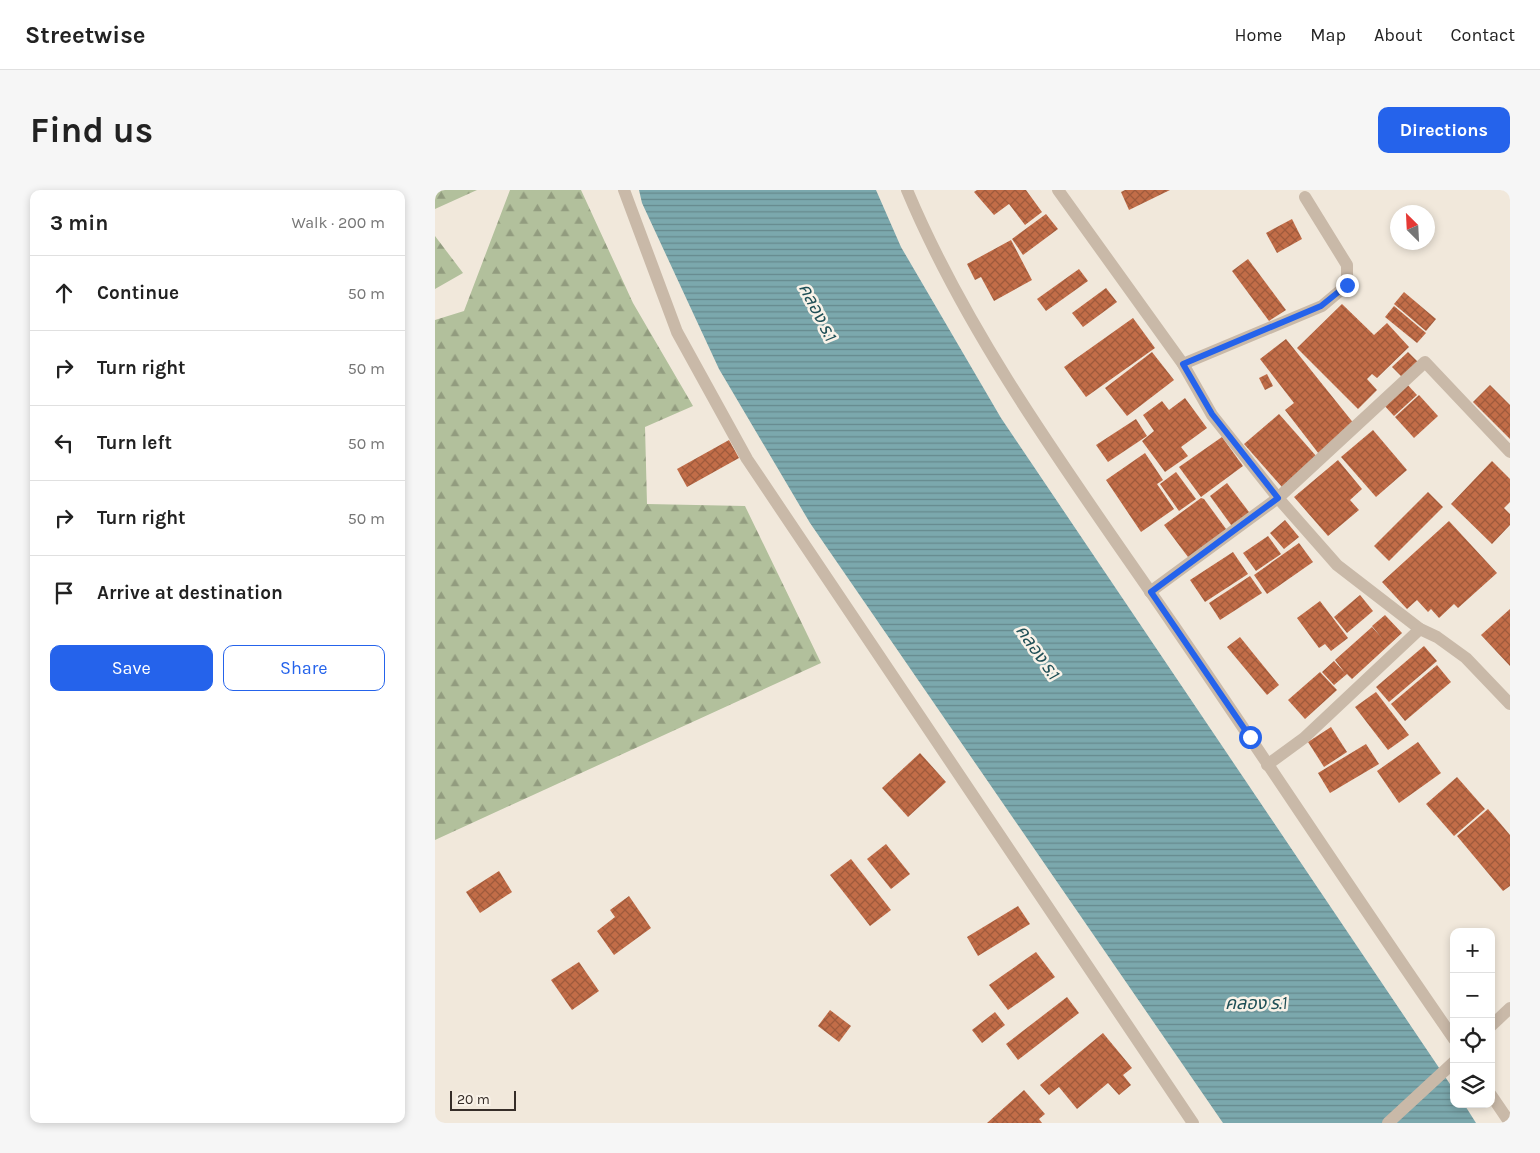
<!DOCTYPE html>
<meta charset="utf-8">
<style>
body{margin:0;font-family:Karla,"Noto Sans Thai",sans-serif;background:#f6f6f6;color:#222}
.controls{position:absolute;right:15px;bottom:15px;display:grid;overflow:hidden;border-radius:10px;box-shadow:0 2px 8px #0003}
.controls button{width:45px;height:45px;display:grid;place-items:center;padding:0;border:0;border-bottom:1px solid #e0e0e0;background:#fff;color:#222;font:25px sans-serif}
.compass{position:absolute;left:955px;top:15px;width:45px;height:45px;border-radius:50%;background:#fff;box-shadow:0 2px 8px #0003;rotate:336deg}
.scale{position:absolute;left:15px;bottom:12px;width:66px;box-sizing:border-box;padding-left:5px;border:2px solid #362d28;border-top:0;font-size:14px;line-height:18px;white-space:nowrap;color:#362d28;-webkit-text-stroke:4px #f9f2e8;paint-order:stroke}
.stop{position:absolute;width:15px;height:15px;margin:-11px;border:4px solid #2563eb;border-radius:50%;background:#fff}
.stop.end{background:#2563eb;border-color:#fff;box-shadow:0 1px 5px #0008}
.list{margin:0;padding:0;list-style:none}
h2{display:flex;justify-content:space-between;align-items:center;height:65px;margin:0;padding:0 20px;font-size:21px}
h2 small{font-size:16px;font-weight:400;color:#767676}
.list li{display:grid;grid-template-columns:32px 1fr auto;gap:15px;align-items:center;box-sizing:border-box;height:75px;padding:0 20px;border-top:1px solid #e0e0e0}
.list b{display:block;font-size:19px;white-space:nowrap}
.list em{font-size:16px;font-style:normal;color:#767676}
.actions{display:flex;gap:10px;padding:15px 20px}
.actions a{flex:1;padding:11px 0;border:1px solid #2563eb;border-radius:10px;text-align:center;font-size:18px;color:#2563eb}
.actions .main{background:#2563eb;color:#fff}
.icon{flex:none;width:28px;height:28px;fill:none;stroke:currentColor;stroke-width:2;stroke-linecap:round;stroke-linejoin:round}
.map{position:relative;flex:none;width:1075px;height:933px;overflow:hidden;border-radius:10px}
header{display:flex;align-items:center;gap:30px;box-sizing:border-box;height:70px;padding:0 25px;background:#fff;border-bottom:1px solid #e0e0e0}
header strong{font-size:24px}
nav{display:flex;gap:28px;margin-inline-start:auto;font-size:18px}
.intro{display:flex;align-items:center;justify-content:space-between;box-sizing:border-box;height:120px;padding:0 30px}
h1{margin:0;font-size:35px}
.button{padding:12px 22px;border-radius:10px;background:#2563eb;color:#fff;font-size:18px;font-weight:700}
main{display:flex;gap:30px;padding:0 30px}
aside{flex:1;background:#fff;border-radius:10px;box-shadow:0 2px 8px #0003}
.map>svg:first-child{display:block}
.forest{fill:url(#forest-firs)}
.water{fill:url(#water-rules)}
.building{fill:url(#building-cross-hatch)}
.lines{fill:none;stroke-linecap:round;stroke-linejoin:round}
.minor{stroke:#c9b9a8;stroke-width:12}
.route{stroke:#2563eb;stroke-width:6}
.labels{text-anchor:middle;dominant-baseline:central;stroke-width:5;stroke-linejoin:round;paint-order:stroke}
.water-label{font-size:18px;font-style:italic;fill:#1f4f56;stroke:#f9f2e8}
</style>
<header>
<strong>Streetwise</strong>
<nav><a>Home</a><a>Map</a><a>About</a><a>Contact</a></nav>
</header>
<div class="intro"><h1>Find us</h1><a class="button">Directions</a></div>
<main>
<aside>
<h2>3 min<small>Walk · 200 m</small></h2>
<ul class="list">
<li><svg class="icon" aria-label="ahead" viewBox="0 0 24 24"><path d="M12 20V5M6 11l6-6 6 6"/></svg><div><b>Continue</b></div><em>50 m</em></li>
<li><svg class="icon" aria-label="right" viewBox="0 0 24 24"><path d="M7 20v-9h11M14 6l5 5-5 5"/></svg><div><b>Turn right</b></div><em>50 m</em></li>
<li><svg class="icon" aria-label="left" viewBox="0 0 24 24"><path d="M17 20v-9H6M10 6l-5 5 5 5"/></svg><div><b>Turn left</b></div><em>50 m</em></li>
<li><svg class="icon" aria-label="right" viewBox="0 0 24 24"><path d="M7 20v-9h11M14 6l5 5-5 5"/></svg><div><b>Turn right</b></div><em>50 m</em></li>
<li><svg class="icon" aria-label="arrive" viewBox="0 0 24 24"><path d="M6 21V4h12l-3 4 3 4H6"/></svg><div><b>Arrive at destination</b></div></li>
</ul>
<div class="actions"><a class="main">Save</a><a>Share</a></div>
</aside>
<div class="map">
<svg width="1075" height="933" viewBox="0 0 1075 933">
<defs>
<pattern id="forest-firs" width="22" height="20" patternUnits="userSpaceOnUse" patternTransform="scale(1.25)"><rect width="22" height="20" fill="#b2c09c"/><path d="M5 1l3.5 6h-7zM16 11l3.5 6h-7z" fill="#929c7f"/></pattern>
<pattern id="water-rules" width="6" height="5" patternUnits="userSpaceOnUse" patternTransform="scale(1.25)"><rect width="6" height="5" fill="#7ba8ad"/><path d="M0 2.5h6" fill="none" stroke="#66898d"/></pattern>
<pattern id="building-cross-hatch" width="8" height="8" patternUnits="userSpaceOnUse" patternTransform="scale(1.25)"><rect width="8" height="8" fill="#c26d48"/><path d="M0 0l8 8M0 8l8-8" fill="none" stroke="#9e5a3c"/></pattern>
</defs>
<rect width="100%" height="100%" fill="#f1e8db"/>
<!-- forest -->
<g class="forest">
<polygon points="0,0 42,0 0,19"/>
<polygon points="75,0 146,0 198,113 258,216 210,237 212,314 310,316 386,473 0,650 0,130 29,121"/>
<polygon points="0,46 28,83 0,99"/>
</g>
<!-- water -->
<polygon class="water" points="204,0 441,0 466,57 566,228 1019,900 1019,914 1029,914 1041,933 788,933 375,333 284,179 207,13"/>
<!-- building -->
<g class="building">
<polygon points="542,0 591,0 607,22 590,35 574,14 559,25 539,2"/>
<polygon points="690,0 735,0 694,20 686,2"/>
<polygon points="611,24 623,39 588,65 577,49"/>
<polygon points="857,29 867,49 842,63 831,43"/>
<polygon points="576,50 597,90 559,111 546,87 540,90 532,74"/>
<polygon points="813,69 851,120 834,131 797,81"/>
<polygon points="644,79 653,91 611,121 602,109"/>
<polygon points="671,98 682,112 648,137 637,123"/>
<polygon points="969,102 1001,129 991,141 959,114"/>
<polygon points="907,114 939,145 952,133 974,157 942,188 937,184 932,189 942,200 923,219 862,158"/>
<polygon points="959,116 991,143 982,153 950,127"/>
<polygon points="698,128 720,158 651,207 629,177"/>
<polygon points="851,149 920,235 884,264 850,220 859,213 825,169"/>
<polygon points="717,162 739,190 692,226 670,198"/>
<polygon points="973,162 986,175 970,190 957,177"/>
<polygon points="832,184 838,196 830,200 824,188"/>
<polygon points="970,192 982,205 959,226 947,213"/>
<polygon points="1055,195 1075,215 1075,249 1038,212"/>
<polygon points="984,205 1003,226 979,248 960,227"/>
<polygon points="750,208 772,238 746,257 753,266 730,282 707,251 719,241 708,225 727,211 734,220"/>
<polygon points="844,224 882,267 847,297 809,254"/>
<polygon points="701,229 712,246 673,272 661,255"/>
<polygon points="938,240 972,280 941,307 906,267"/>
<polygon points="787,247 808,276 766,307 744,277"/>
<polygon points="294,250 304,268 252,297 242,279"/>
<polygon points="710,263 728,290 722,294 739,319 706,342 671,290"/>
<polygon points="903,270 927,299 915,310 924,320 893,346 859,307"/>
<polygon points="1057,271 1075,289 1075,312 1069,318 1075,324 1075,335 1057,354 1016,314"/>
<polygon points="741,282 761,309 744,321 725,294"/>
<polygon points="792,293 817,326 799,339 775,306"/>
<polygon points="993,302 1008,317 954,371 939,356"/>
<polygon points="766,308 769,309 794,343 756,371 729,335"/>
<polygon points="850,330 864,347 849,359 835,343"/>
<polygon points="1014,331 1062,383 1023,418 1019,414 1004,428 996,419 993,422 982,410 972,419 947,392"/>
<polygon points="833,346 846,364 821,381 808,363"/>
<polygon points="864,353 878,372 832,404 819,385"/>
<polygon points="798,362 813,384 770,412 755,390"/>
<polygon points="815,386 827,403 785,430 774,413"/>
<polygon points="925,405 938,421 912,443 899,427"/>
<polygon points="885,411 913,448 896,461 890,454 884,458 862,428"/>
<polygon points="1075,419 1075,476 1046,445"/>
<polygon points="950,425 967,443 917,489 912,484 899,495 887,482 899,471 910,483 900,470 937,437 947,448 937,436"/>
<polygon points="805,447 844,495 832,505 792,457"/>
<polygon points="989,456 1002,471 954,512 941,497"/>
<polygon points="1002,475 1016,492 970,531 956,514"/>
<polygon points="885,482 902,500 870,529 853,510"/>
<polygon points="941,502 974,545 953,560 920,517"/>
<polygon points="896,537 912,562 889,577 873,552"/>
<polygon points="983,552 1006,583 964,613 942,581"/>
<polygon points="931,554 944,574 895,603 883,583"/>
<polygon points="485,563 511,592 473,627 447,598"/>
<polygon points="1022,587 1050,619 1019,646 991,614"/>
<polygon points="1053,619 1075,645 1075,696 1068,701 1022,646"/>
<polygon points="451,654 475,684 456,699 432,669"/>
<polygon points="416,669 456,720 435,736 395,685"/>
<polygon points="64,681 77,702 45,723 31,702"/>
<polygon points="194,706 216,738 179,765 162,741 180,727 175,720"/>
<polygon points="583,716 595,734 543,766 532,747"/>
<polygon points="601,762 620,787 573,820 554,795"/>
<polygon points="144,772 164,801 137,820 116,790"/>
<polygon points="632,807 644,823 583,870 571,854"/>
<polygon points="395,820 416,836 404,852 383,836"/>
<polygon points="560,822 570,835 547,853 537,840"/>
<polygon points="668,843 697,878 688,885 696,895 684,905 673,893 642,919 624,897 614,905 605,895"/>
<polygon points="589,900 610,924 604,929 607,933 552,933"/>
</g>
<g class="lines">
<!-- minor -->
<g class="minor">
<polyline points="189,0 242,142 312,269 758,933"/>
<path d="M 472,0 C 536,153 643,296 737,433 C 832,571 923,711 1019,849"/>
<polyline points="623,0 748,174 777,225 843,308 902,375 985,439 1002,447 1031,468 1075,514"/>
<polyline points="748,174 887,116 912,95 912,75 870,7"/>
<polyline points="715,402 843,308 990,172 1075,262"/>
<polyline points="832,575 869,548 985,439"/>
<polyline points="1056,836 1075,818"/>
<polyline points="1056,905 1075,933"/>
<polyline points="953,933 1019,872"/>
</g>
</g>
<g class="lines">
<!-- route -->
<polyline class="route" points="815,547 716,402 843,308 777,224 748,174 886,116 912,95"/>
</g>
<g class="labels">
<!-- water labels -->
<g class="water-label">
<text transform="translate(383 122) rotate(63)">คลอง ร.1</text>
<text transform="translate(603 462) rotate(55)">คลอง ร.1</text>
<text x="821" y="813">คลอง ร.1</text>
</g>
</g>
</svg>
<div class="controls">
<button>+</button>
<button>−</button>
<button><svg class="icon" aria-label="locate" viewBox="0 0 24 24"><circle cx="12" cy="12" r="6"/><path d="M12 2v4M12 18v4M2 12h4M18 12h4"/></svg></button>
<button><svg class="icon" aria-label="layers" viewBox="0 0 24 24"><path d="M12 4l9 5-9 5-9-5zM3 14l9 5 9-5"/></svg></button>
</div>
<svg class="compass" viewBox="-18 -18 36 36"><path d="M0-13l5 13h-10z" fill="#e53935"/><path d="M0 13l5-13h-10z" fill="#767676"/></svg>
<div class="scale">20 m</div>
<div class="stop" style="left:815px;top:547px"></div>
<div class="stop end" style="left:912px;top:95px"></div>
</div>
</main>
